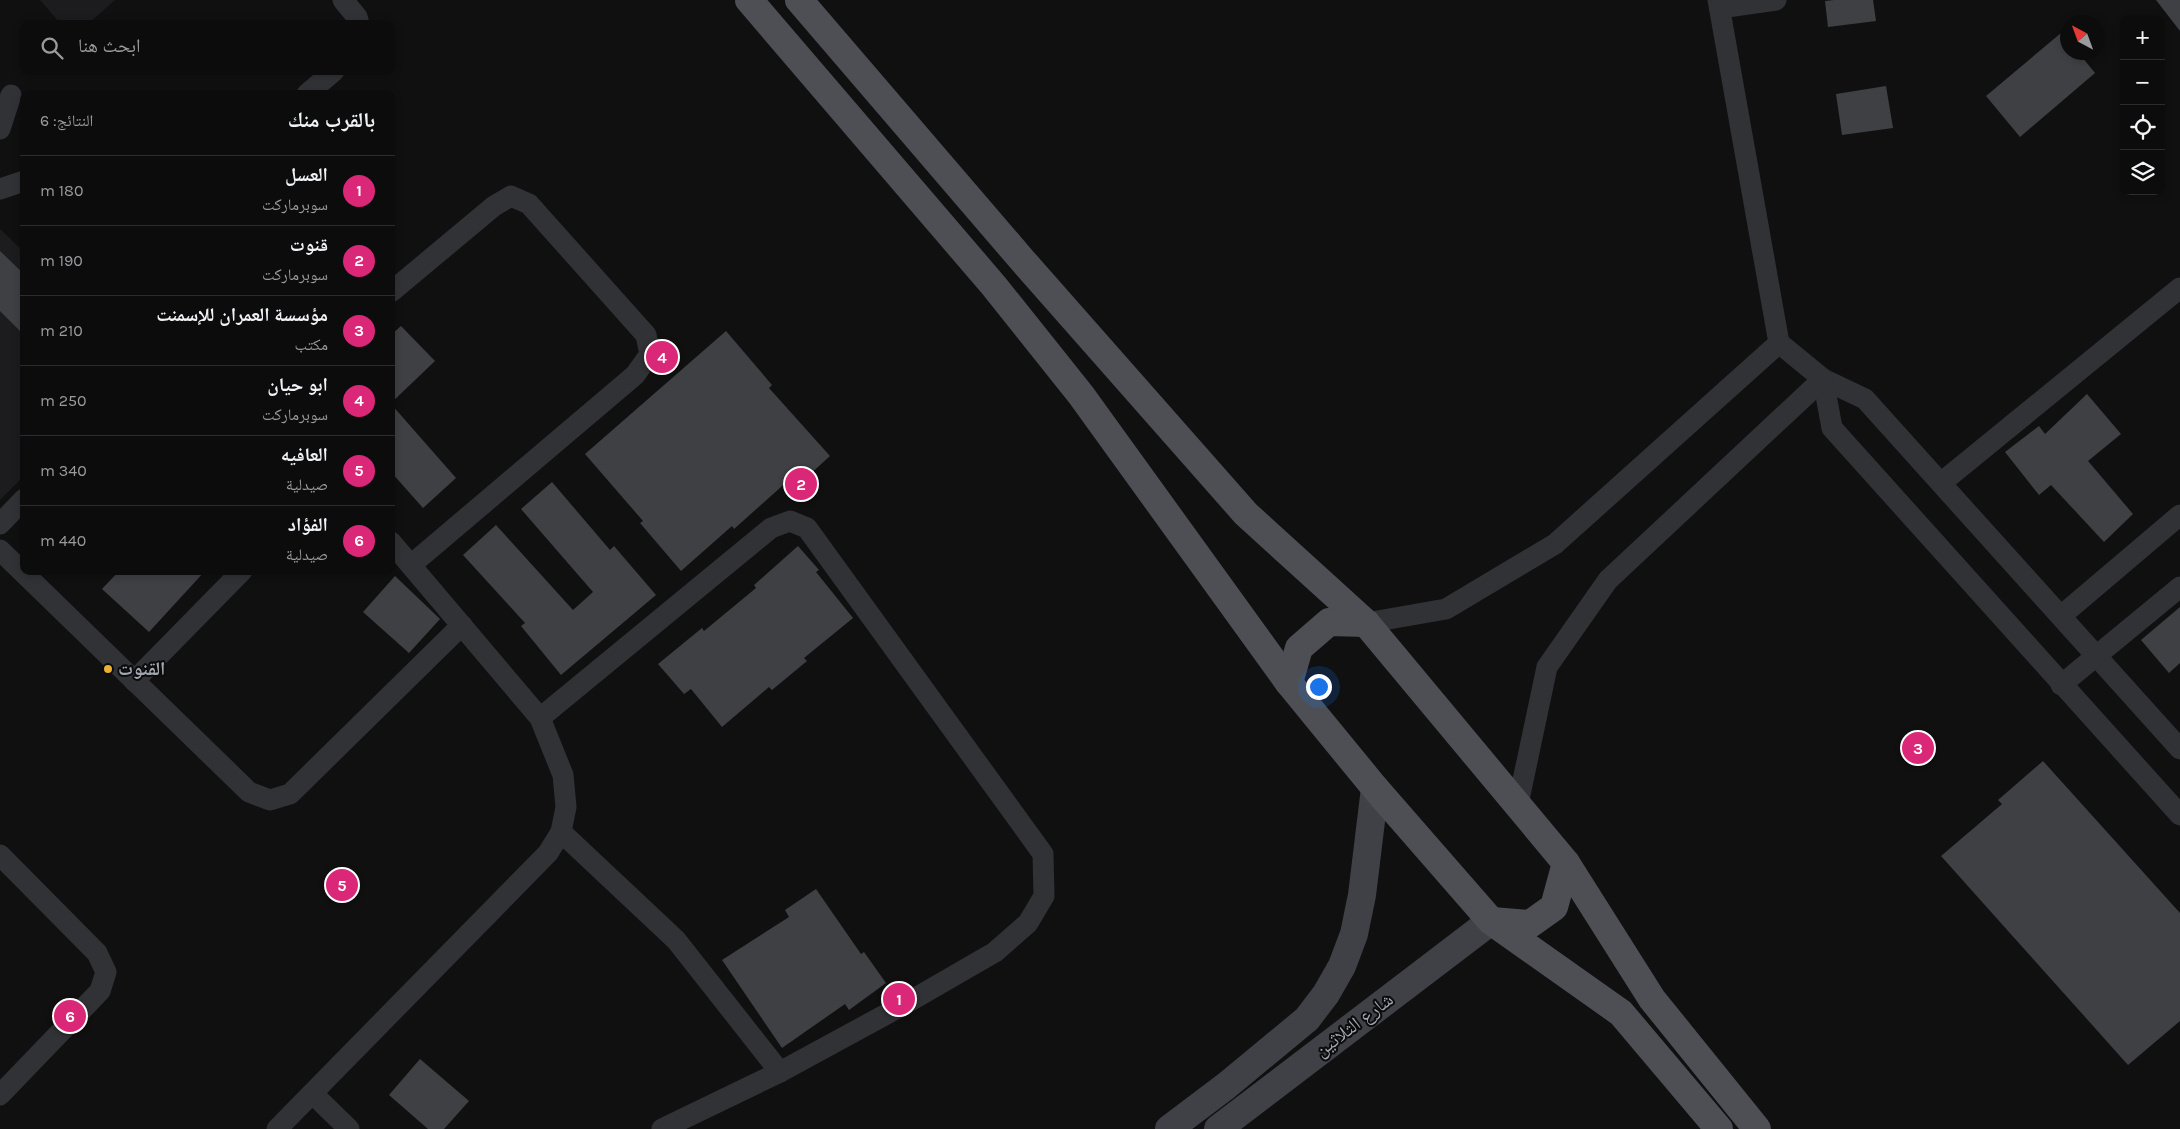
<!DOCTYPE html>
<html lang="ar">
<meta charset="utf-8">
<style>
body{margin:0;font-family:Karla,"Noto Naskh Arabic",sans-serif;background:#151516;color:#f1f3f6;direction:rtl}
.controls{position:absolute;right:15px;top:15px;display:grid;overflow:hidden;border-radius:10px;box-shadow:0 2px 8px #0003}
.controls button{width:45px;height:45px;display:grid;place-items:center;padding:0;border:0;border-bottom:1px solid #2c2c2e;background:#0c0c0d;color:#f1f3f6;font:25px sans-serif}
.compass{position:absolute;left:2060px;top:15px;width:45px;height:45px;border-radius:50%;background:#0c0c0d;box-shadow:0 2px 8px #0003;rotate:319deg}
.you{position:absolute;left:1318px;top:686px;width:18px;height:18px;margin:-12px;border:4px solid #fff;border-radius:50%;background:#1a73e8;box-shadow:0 0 0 8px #1a73e833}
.badge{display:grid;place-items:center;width:32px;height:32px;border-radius:50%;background:#db2777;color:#fff;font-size:16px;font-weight:700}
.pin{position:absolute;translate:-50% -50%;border:2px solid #fff;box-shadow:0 1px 5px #0006}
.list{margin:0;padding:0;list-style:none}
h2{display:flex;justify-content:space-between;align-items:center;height:65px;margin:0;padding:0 20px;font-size:21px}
h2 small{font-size:16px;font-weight:400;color:#9a9b9d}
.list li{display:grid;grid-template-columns:32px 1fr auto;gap:15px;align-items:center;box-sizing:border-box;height:70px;padding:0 20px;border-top:1px solid #2c2c2e}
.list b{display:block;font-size:19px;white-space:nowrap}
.list p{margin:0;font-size:16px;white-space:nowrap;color:#9a9b9d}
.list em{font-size:16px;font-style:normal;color:#9a9b9d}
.icon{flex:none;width:28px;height:28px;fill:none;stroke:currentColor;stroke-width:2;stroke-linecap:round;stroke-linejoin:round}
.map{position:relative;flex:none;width:2180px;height:1129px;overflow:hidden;direction:ltr}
.search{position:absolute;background:#0c0c0d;box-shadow:0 2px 8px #0003;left:20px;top:20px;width:375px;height:55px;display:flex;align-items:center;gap:12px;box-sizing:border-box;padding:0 18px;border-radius:10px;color:#9a9b9d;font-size:19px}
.panel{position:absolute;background:#0c0c0d;box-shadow:0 2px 8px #0003;left:20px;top:90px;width:375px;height:485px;border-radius:10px;direction:rtl}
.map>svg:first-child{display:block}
.built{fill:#1c1c1e}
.building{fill:#3f4044}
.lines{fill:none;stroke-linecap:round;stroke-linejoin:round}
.street{stroke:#313236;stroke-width:21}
.secondary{stroke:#3f4146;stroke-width:28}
.primary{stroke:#4d4f55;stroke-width:28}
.poi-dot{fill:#e8b131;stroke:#0b0b0c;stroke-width:2}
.labels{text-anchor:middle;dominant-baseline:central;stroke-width:4;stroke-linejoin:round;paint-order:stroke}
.poi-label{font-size:19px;font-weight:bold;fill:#a2a6b1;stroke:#0b0b0c;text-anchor:start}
.street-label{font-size:19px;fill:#a2a6b1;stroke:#0b0b0c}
</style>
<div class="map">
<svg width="2180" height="1129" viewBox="0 0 2180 1129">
<rect width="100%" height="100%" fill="#101011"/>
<!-- built -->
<g class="built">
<polygon points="40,0 115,0 88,24 61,24"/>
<polygon points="0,229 24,252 24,476 0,500"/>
</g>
<!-- building -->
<g class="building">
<polygon points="1834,0 1873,0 1876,21 1828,27 1825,1"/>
<polygon points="2156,0 2180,0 2180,31"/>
<polygon points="2061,33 2068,41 2068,52 2078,52 2095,73 2020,137 1986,96"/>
<polygon points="1886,86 1893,128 1842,135 1836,94"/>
<polygon points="0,251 24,274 24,335 0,311"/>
<polygon points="401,326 435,361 391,403 391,335"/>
<polygon points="726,331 772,385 769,388 830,456 796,487 790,479 734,529 732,526 681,571 640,523 643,521 585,454"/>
<polygon points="2087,394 2121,434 2088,461 2133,514 2104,542 2051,485 2039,495 2005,452 2039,426 2045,434"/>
<polygon points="391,404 456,478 423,508 391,472"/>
<polygon points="552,482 610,550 614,546 656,595 561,675 521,626 525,623 463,555 496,525 573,610 593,592 521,509"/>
<polygon points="798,546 819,570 816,572 853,618 804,658 807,661 772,690 769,687 722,727 691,689 684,694 658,664 702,628 704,631 756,588 754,585"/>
<polygon points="119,571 205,571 149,632 102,589"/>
<polygon points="395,576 440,619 409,653 363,612"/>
<polygon points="2180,607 2180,663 2169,673 2141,640"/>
<polygon points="2043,761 2180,913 2180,1021 2128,1065 1941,856 2002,804 1998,800"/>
<polygon points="816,889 861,954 864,952 886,983 849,1010 845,1004 782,1048 722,960 789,917 785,910"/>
<polygon points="420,1059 469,1101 444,1129 428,1129 389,1095"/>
</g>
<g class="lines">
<!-- street -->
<g class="street">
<polyline points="343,0 357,17 359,24"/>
<polyline points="1718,0 1779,343 1823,379 1865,399 2180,749"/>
<polyline points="1720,8 1776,0"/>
<polyline points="307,94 334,71"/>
<polyline points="0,129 11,95"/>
<polyline points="0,189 24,181"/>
<polyline points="391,292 494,206 511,196 529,204 646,335 650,354 635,375 411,565"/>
<polyline points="1823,379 1832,428 2180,815"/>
<polyline points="1941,483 2180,288"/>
<polyline points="0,524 24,499"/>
<polyline points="0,550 249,792 270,800 290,794 462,625"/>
<polyline points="2061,616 2180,515"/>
<polyline points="1366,623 1446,609 1555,544 1779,343"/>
<polyline points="134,681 242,571"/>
<polyline points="2061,685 2180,587"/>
<polyline points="540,718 771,528 790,521 807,528 1043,854 1044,896 1028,923 995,952 905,1004 780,1072 662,1129"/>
<polyline points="1518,804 1547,667 1608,580 1823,379"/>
<polyline points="561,832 676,940 780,1072"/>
<polyline points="0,855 97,953 106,972 100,991 0,1095"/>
<polyline points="313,1094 349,1129"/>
<polyline points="277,1129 548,853 561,832 566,807 563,775 540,718 391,542"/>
</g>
<!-- secondary -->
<g class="secondary">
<polyline points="1169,1129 1226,1086 1307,1019 1326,994 1342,966 1354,934 1362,895 1375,788"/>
<polyline points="1218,1129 1491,921"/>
</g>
<!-- primary -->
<g class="primary">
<polyline points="749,0 994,286 1081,395 1289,683 1375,788 1491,921 1621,1013 1719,1129"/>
<polyline points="799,0 1023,261 1246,514 1366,623 1566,863 1652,999 1757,1129"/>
<polyline points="1289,683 1299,648 1329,622 1366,623"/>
<polyline points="1492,921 1530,924 1554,907 1566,863"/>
</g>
</g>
<!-- markers -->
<circle class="poi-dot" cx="108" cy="669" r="5"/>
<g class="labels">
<!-- poi labels -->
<g class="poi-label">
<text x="118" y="669">القنوت</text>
</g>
<!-- street labels -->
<g class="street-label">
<text transform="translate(1354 1025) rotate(-37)">شارع الثلاثين</text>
</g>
</g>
</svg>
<div class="controls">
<button>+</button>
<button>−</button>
<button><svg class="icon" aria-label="locate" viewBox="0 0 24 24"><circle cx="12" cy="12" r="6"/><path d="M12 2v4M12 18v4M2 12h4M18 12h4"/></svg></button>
<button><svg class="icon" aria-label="layers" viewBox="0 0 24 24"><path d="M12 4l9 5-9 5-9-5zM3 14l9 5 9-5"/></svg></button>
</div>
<svg class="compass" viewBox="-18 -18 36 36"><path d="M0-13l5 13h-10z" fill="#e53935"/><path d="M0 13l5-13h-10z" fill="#9a9b9d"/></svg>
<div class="you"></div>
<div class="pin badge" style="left:899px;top:999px">1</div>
<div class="pin badge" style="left:801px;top:484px">2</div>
<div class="pin badge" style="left:1918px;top:748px">3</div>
<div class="pin badge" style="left:662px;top:357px">4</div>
<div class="pin badge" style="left:342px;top:885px">5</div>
<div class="pin badge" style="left:70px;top:1016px">6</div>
<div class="search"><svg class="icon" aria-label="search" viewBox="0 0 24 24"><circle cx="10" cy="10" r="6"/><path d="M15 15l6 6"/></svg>ابحث هنا</div>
<section class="panel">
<h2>بالقرب منك<small>النتائج: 6</small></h2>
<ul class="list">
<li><span class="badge">1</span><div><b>العسل</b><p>سوبرماركت</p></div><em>180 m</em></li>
<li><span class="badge">2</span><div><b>قنوت</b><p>سوبرماركت</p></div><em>190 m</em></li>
<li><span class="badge">3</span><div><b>مؤسسة العمران للإسمنت</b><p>مكتب</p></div><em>210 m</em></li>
<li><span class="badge">4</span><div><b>ابو حيان</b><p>سوبرماركت</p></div><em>250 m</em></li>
<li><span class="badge">5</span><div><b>العافيه</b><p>صيدلية</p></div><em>340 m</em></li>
<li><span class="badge">6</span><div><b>الفؤاد</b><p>صيدلية</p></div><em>440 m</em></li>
</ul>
</section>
</div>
